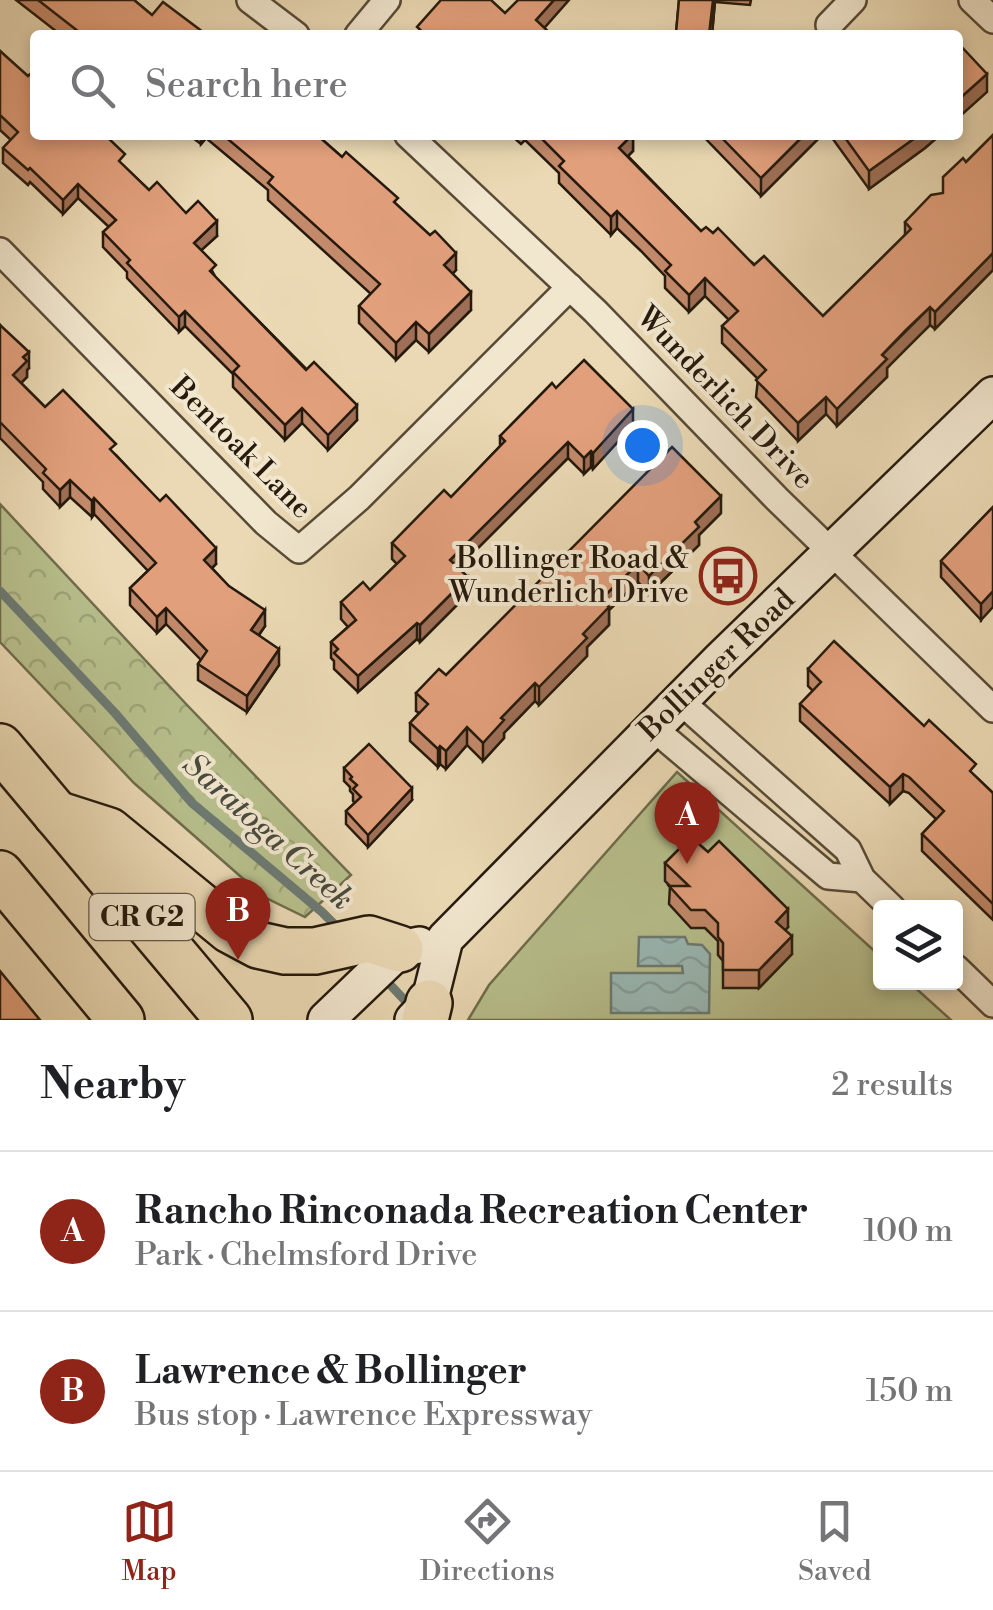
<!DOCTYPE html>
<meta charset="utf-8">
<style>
body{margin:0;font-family:"Libre Bodoni",serif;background:#f2f2f2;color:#202124}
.controls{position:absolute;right:30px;bottom:30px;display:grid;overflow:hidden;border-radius:10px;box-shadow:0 5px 15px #0003}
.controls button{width:90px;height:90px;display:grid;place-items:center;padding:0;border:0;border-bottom:2px solid #e0e0e0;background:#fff;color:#202124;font:50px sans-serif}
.you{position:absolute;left:642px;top:445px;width:35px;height:35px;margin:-25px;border:8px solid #fff;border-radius:50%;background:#1a73e8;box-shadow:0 0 0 15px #1a73e833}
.badge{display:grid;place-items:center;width:65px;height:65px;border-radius:50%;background:#8f2418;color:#fff;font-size:32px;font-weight:700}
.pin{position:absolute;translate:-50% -82px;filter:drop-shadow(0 2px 5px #0008)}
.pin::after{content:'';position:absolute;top:52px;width:35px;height:30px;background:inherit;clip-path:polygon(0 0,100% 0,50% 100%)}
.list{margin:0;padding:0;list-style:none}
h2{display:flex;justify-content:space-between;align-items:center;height:130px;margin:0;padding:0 40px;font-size:42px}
h2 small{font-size:32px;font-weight:400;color:#757577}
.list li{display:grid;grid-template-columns:65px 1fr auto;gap:30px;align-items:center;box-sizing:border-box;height:160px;padding:0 40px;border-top:2px solid #e0e0e0}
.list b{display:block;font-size:38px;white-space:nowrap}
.list p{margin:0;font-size:32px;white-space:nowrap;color:#757577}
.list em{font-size:32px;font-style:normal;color:#757577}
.icon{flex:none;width:55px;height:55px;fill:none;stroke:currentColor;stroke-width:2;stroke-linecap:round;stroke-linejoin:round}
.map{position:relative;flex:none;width:993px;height:1020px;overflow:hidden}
.search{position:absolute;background:#fff;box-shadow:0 5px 15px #0003;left:30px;right:30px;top:30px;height:110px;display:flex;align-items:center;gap:25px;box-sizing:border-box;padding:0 35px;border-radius:10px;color:#757577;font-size:38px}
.sheet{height:450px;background:#fff}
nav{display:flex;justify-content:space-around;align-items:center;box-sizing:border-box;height:140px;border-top:2px solid #e0e0e0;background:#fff;font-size:28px;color:#757577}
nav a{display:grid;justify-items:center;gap:5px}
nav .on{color:#8f2418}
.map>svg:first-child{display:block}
.forest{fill:url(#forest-crowns);stroke:#6e6c4c;stroke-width:2.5}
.park{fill:#b7bf8c;stroke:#6e6c4c;stroke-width:2.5}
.water{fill:url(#water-waves);stroke:#6c7972;stroke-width:2.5}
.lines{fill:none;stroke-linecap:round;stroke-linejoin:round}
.stream{stroke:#6c7972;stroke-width:9}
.street-casing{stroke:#574a37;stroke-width:30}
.secondary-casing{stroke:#261a0d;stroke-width:40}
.highway-casing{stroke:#261a0d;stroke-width:50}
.street{stroke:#f1e6ce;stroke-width:25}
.secondary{stroke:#f1e6ce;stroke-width:35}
.highway{stroke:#ead9b4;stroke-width:45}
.wall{fill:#c2896a;stroke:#261a0d;stroke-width:2.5}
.shaded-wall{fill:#9e6f56;stroke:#261a0d;stroke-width:2.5}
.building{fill:#e19f7b;stroke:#261a0d;stroke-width:2.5}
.labels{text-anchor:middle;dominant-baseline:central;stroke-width:8;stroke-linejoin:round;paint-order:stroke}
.shield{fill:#f1e6ce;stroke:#635747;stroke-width:2.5}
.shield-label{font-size:28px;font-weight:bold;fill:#261a0d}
.street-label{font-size:30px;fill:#261a0d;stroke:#f1e6ce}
.poi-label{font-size:30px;fill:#261a0d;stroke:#f1e6ce;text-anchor:end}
.water-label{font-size:32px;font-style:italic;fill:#494a3f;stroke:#f1e6ce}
</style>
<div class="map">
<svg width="993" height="1020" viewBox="0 0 993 1020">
<defs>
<pattern id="forest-crowns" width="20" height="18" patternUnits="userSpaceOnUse" patternTransform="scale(2.5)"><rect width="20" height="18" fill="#b7bf8c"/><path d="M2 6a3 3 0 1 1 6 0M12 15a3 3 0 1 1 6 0" fill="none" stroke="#9da478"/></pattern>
<pattern id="water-waves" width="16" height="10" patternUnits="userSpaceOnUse" patternTransform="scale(2.5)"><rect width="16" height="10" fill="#9ab9b5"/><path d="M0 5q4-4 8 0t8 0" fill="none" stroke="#859e9a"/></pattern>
</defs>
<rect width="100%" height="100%" fill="#ead9b4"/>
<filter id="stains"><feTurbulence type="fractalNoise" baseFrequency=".002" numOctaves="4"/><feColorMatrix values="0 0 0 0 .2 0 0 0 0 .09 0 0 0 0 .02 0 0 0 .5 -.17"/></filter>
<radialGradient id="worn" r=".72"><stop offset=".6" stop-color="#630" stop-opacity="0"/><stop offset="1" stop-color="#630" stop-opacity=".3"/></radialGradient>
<!-- forest -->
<polygon class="forest" points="0,504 187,705 351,875 305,917 264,897 134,783 0,642"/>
<!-- park -->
<polygon class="park" points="677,772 880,956 880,982 910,983 951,1020 468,1020 489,985"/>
<!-- water -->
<polygon class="water" points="639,937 685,937 688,944 702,945 710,954 709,1013 611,1013 611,973 683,973 682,966 638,966"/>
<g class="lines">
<!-- stream -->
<g class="stream">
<polyline points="0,591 115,713 192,803 322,912 340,930"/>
<polyline points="381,975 411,1007"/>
</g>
<!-- street casing -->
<g class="street-casing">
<g id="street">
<polyline points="250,0 296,35"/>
<polyline points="972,0 993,20"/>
<polyline points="829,25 853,0"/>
<polyline points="358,35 387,0"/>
<polyline points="408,135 595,311 777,499 993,709"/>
<polyline points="0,251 266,523 299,550 359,498 570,287"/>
<polyline points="679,700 848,850 862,879 892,908"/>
<polyline points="652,727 828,876 862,879"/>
<polyline points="956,968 993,1004"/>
</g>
</g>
<!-- secondary casing -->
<g class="secondary-casing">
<g id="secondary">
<polyline points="326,1020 400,949 419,945"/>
<polyline points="413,1020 429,1003 445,939 720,660 993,395"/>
</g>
</g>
<!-- highway casing -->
<g class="highway-casing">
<g id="highway">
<polyline points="0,747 229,1020"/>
<polyline points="56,814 109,831 230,930 258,945 285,951 315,951 369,939 400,949"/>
<polyline points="0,874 121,1020"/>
<polyline points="425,1020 429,1003"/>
</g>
</g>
<!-- street -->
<use href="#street" class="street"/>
<!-- secondary -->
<use href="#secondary" class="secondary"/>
<!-- highway -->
<use href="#highway" class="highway"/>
</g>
<!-- wall -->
<g class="wall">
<polygon points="16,0 134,0 152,15 207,35 61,35"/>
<polygon points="679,0 751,0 750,5 715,2 712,35 672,35 676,33"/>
<polygon points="0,51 149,190 186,213 217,236 201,250 216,278 357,420 328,450 302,423 285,440 233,387 233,374 185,326 179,332 127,278 127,272 103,247 103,232 109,227 78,198 63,214 30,182 28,185 3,163 3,148 11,140 0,130"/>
<polygon points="189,135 317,135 398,206 456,270 452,274 471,310 429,352 416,340 396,360 359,323 359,306 371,294 268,200 268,190 206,138 201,144"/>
<polygon points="511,135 633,135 633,151 628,156 701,231 713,233 823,316 905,235 905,222 943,193 966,162 993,135 993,270 935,329 930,325 906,348 887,368 887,377 837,426 826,414 798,441 756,397 758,379 722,343 722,326 729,320 705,296 689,312 665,288 665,276 641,251 617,228 611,235 559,183 559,173 525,140 521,144"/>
<polygon points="702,135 819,135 819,138 761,196"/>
<polygon points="830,135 940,135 925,148 869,189"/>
<polygon points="0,325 29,368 27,370 27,377 21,383 45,407 116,455 216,564 212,568 265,626 259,635 279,665 247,712 198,680 198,664 201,660 166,624 157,633 130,605 130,588 148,571 94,514 92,517 70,497 60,507 43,489 43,482 0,438"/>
<polygon points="556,388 633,425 593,469 591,467 584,474 568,458 458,568 468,594 420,642 417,639 358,692 334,669 334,661 331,658 331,642 348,627 341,619 341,602 370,590 397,564 392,559 392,543 451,497 500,446 500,436"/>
<polygon points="993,507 981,620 941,577 941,561"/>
<polygon points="721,513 699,535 699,545 649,594 638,582 609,610 609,625 587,647 587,656 539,705 535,701 504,733 504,738 483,761 467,745 446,769 440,764 438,767 410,741 410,723 419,713 416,711 416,693"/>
<polygon points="808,669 976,777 993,793 993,920 922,851 922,834 936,819 909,793 903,791 890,804 800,721 800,704 813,691 808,686"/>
<polygon points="344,768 412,800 368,847 346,824 346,811 355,803 353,801 353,794 350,791 350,787 344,781"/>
<polygon points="665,863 788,927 785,930 792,954 759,988 723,988 723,961 718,955 718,941 705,928 691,928 669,904 670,886 665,881"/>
</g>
<!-- shaded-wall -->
<g class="shaded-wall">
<polygon points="554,0 569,0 538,35 536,20"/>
<polygon points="713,0 715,0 712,35 709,35"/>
<polygon points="987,74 987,92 958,118 958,100"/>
<polygon points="201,135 206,135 206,138 201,144"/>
<polygon points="632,135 633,135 633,151 619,165 619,148"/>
<polygon points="804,135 819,135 819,138 761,196 761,178"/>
<polygon points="919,135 940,135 925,148 869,189 869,171"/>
<polygon points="78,184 78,198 63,214 63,200"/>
<polygon points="617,211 617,228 611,235 611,217"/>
<polygon points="217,221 217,236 194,257 194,243"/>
<polygon points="456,253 456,270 444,283 444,265"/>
<polygon points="993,253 993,270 935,329 935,312"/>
<polygon points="705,278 705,296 689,312 689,295"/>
<polygon points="471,292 471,310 429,352 429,334"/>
<polygon points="930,307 930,325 887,368 887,377 837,426 837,409 882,355"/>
<polygon points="185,311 185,326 179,332 179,317"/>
<polygon points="416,322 416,340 396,360 396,343"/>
<polygon points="29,352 29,368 27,370 27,377 13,391 13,375 23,357"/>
<polygon points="826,397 826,414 798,441 798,423"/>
<polygon points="357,405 357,420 328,450 328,435"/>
<polygon points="302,408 302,423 285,440 285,425"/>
<polygon points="633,409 633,425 593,469 593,453"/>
<polygon points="568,442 568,458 450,576 450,560"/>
<polygon points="591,451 591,467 584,474 584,458"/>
<polygon points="70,480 70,497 60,507 60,490"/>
<polygon points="721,496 721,513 699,535 699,545 649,594 649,576 695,522"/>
<polygon points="94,498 94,514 92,517 92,501"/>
<polygon points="216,548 216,564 204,576 204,560"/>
<polygon points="638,564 638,582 609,610 609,625 587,647 587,656 539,705 539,687 583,634 601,599"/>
<polygon points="468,577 468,594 420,642 420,625"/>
<polygon points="993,591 993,607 981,620 981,604"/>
<polygon points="166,608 166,624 157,633 157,617"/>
<polygon points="265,610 265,626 251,646 251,630"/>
<polygon points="417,623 417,639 358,692 358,676"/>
<polygon points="279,649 279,665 247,712 247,696"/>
<polygon points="535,683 535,701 504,733 504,738 483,761 483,743 501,718"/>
<polygon points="467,727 467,745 446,769 446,751"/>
<polygon points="440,746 440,764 438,767 438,749"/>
<polygon points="903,774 903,791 890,804 890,787"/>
<polygon points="412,788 412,800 368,847 368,835"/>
<polygon points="788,909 788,927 776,940 776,922"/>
<polygon points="792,936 792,954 759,988 759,970"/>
</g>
<!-- building -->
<g class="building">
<polygon points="38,0 134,0 152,15 163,2 207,35 83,35"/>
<polygon points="441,0 491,0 505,13 518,0 554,0 536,20 552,35 426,35 417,27"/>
<polygon points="679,0 713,0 709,35 672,35 676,33"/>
<polygon points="958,43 987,74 958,100"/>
<polygon points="0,51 28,76 35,70 35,135 105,135 125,154 119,161 149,190 157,182 186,213 198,201 217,221 194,243 216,265 210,271 306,370 314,362 357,405 328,435 302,408 285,425 233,372 239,366 185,311 179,317 127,263 130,260 103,232 116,220 78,184 63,200 30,168 28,170 3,148 18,132 0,115"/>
<polygon points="223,135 317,135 342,157 346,152 398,198 394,202 430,235 435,231 456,253 444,265 471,292 429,334 416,322 396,343 359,306 380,284 268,183 273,177"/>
<polygon points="538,135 632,135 619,148 701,231 706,227 713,233 718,228 754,265 764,256 823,316 911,229 905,222 931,195 943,193 943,177 963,158 966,162 993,135 993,253 935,312 930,307 906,330 882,355 887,359 837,409 826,397 798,423 756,380 766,370 722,326 738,311 705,278 689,295 665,271 671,265 617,211 611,217 559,166 564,161"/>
<polygon points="719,135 804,135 761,178"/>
<polygon points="843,135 919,135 869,171"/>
<polygon points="0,325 29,352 23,357 27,361 13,375 45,407 63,390 116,444 110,449 160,501 166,495 216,548 204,560 229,586 265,610 251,630 279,649 247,696 198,664 207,651 166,608 157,617 130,588 156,563 94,498 92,501 70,480 60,490 43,473 46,469 0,422"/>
<polygon points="584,360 633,409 593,453 591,451 584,458 568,442 450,560 468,577 420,625 417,623 358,676 334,653 338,649 331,642 356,620 341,602 363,582 370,590 405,556 392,543 444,490 451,497 505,441 500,436 552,383 556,388"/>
<polygon points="672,447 721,496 695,522 699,527 649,576 638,564 601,599 609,607 583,634 587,638 539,687 535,683 501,718 504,720 483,743 467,727 446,751 440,746 438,749 410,723 428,704 416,693 439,669 446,675"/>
<polygon points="993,507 993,591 981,604 941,561"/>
<polygon points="834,641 924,726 929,720 976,764 970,771 993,793 993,904 922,834 944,811 909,777 903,774 890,787 800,704 821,682 808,669"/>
<polygon points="369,744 412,788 368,835 346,811 361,797 353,789 357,785 350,779 352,777 344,768"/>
<polygon points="691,837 708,852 719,841 788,909 776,922 792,936 759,970 723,970 723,943 718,937 718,923 705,910 691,910 669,886 689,886 665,863"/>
<polygon points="0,971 40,1020 0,1020"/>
</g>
<!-- icons -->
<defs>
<g id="bus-ring" transform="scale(2.875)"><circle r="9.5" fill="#f1e6ce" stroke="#8f2418" stroke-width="1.5"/><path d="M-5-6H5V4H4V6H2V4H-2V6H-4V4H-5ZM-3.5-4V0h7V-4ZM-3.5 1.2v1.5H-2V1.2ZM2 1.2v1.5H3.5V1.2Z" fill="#8f2418"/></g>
</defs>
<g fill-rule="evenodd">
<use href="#bus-ring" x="728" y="576"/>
</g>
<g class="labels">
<!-- shield labels -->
<rect class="shield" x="89.5" y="894" width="105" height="46" rx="8"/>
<g class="shield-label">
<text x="142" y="917">CR G2</text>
</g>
<!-- street labels -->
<g class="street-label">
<text transform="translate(725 398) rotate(46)">Wunderlich Drive</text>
<text transform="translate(241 448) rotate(45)">Bentoak Lane</text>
<text transform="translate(717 665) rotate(-44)">Bollinger Road</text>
</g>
<!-- poi labels -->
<g class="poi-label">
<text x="689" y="559">Bollinger Road &amp;<tspan x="689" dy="34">Wunderlich Drive</tspan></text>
</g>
<!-- water labels -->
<g class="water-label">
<text transform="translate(268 832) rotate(42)">Saratoga Creek</text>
</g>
</g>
<rect width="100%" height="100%" filter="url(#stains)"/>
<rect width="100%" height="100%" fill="url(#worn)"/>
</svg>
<div class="controls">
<button><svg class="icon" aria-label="layers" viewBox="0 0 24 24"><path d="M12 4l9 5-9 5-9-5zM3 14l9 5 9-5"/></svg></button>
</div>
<div class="you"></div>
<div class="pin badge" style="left:687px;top:864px">A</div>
<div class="pin badge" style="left:238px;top:960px">B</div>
<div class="search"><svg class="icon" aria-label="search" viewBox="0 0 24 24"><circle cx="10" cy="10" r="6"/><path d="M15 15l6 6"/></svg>Search here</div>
</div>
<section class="sheet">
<h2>Nearby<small>2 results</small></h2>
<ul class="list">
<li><span class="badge">A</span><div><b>Rancho Rinconada Recreation Center</b><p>Park · Chelmsford Drive</p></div><em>100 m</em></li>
<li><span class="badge">B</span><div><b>Lawrence &amp; Bollinger</b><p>Bus stop · Lawrence Expressway</p></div><em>150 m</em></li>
</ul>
</section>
<nav>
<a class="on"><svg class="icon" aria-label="map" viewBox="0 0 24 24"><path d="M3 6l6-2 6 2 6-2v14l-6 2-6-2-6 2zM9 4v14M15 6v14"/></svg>Map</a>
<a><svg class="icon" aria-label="directions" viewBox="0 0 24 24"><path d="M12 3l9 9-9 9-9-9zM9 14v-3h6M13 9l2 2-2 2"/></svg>Directions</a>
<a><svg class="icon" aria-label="saved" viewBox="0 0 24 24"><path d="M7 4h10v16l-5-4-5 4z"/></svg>Saved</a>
</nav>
